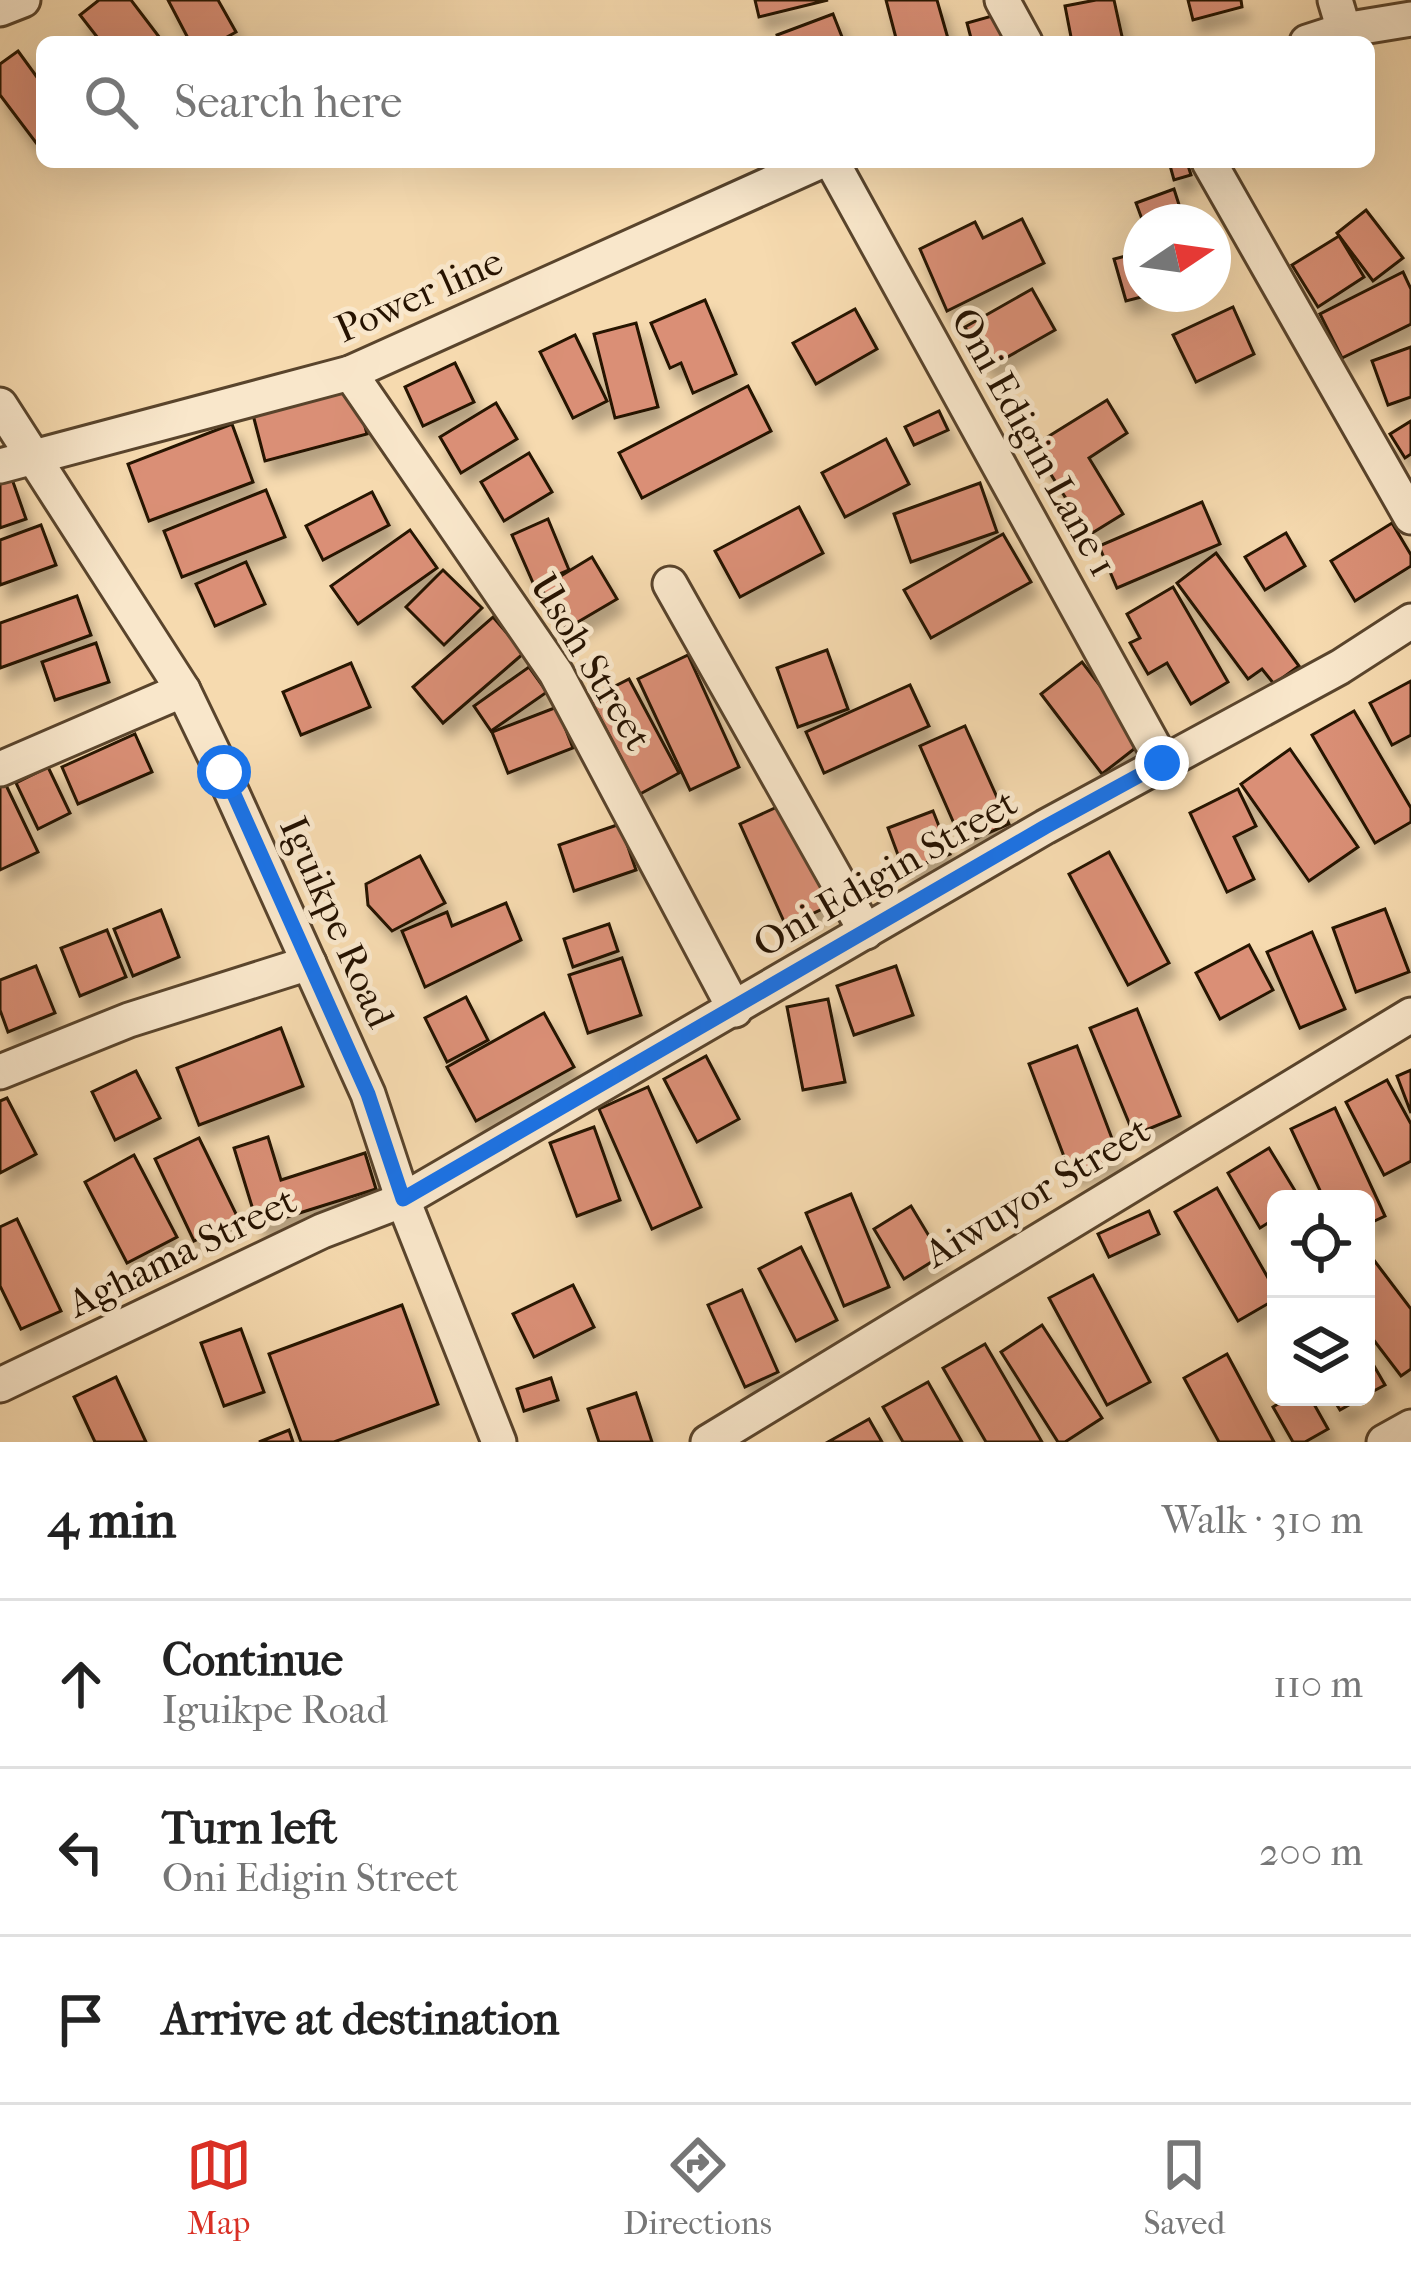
<!DOCTYPE html>
<meta charset="utf-8">
<style>
body{margin:0;font-family:"IM FELL French Canon",serif;background:#f6f6f6;color:#222}
.controls{position:absolute;right:36px;bottom:36px;display:grid;overflow:hidden;border-radius:18px;box-shadow:0 12px 48px #0002}
.controls button{width:108px;height:108px;display:grid;place-items:center;padding:0;border:0;border-bottom:3px solid #e0e0e0;background:#fff;color:#222;font:60px sans-serif}
.compass{position:absolute;left:1123px;top:204px;width:108px;height:108px;border-radius:50%;background:#fff;box-shadow:0 12px 48px #0002;rotate:77deg}
.stop{position:absolute;width:36px;height:36px;margin:-27px;border:9px solid #1a73e8;border-radius:50%;background:#fff}
.stop.end{background:#1a73e8;border-color:#fff;box-shadow:0 3px 12px #0008}
.list{margin:0;padding:0;list-style:none}
h2{display:flex;justify-content:space-between;align-items:center;height:156px;margin:0;padding:0 48px;font-size:51px}
h2 small{font-size:39px;font-weight:400;color:#767676}
.list li{display:grid;grid-template-columns:78px 1fr auto;gap:36px;align-items:center;box-sizing:border-box;height:168px;padding:0 48px;border-top:3px solid #e0e0e0}
.list b{display:block;font-size:45px;white-space:nowrap}
.list p{margin:0;font-size:39px;white-space:nowrap;color:#767676}
.list em{font-size:39px;font-style:normal;color:#767676}
.icon{flex:none;width:66px;height:66px;fill:none;stroke:currentColor;stroke-width:2;stroke-linecap:round;stroke-linejoin:round}
.map{position:relative;flex:none;width:1411px;height:1442px;overflow:hidden}
.search{position:absolute;background:#fff;box-shadow:0 12px 48px #0002;left:36px;right:36px;top:36px;height:132px;display:flex;align-items:center;gap:30px;box-sizing:border-box;padding:0 42px;border-radius:18px;color:#767676;font-size:45px}
.sheet{height:660px;background:#fff}
nav{display:flex;justify-content:space-around;align-items:center;box-sizing:border-box;height:168px;border-top:3px solid #e0e0e0;background:#fff;font-size:33px;color:#767676}
nav a{display:grid;justify-items:center;gap:6px}
nav .on{color:#d93025}
.map>svg:first-child{display:block}
.building{fill:#da8f76;stroke:#251200;stroke-width:3;filter:url(#shadow)}
.lines{fill:none;stroke-linecap:round;stroke-linejoin:round}
.street-casing{stroke:#59442c;stroke-width:39}
.street{stroke:#f9e7cb;stroke-width:33}
.route{stroke:#1a73e8;stroke-width:15}
.labels{text-anchor:middle;dominant-baseline:central;stroke-width:10;stroke-linejoin:round;paint-order:stroke}
.street-label{font-size:39px;fill:#251200;stroke:#f9e7cb}
</style>
<div class="map">
<svg width="1411" height="1442" viewBox="0 0 1411 1442">
<defs>
<filter id="shadow"><feDropShadow dx="7" dy="13" stdDeviation="6" flood-color="#0004"/></filter>
</defs>
<rect width="100%" height="100%" fill="#f6daaf"/>
<filter id="stains"><feTurbulence type="fractalNoise" baseFrequency=".00167" numOctaves="4"/><feColorMatrix values="0 0 0 0 .2 0 0 0 0 .09 0 0 0 0 .02 0 0 0 .5 -.17"/></filter>
<radialGradient id="worn" r=".72"><stop offset=".6" stop-color="#630" stop-opacity="0"/><stop offset="1" stop-color="#630" stop-opacity=".3"/></radialGradient>
<!-- building -->
<g class="building">
<polygon points="99,0 131,0 163,42 101,42 80,15"/>
<polygon points="168,0 218,0 236,32 218,42 190,42"/>
<polygon points="755,0 828,0 759,17"/>
<polygon points="886,0 937,0 949,42 897,42"/>
<polygon points="1096,0 1114,0 1123,41 1072,42 1065,6"/>
<polygon points="1188,0 1241,0 1242,7 1193,20"/>
<polygon points="833,14 844,42 779,42 777,35"/>
<polygon points="999,14 1007,42 972,42 967,23"/>
<polygon points="18,51 42,84 40,148 0,95 0,64"/>
<polygon points="1169,162 1187,162 1191,175 1174,180"/>
<polygon points="1174,189 1181,211 1143,222 1136,203"/>
<polygon points="1366,210 1403,258 1373,281 1337,233"/>
<polygon points="1022,219 1044,263 947,311 920,249 975,222 983,238"/>
<polygon points="1339,236 1364,277 1318,307 1292,265"/>
<polygon points="1141,252 1141,294 1153,294 1126,301 1114,259"/>
<polygon points="1403,272 1411,289 1411,324 1342,358 1320,314"/>
<polygon points="1032,289 1055,330 988,368 965,327"/>
<polygon points="705,300 736,374 693,393 681,363 670,368 651,323"/>
<polygon points="1233,307 1254,354 1196,382 1173,335"/>
<polygon points="855,309 877,349 816,384 793,343"/>
<polygon points="636,323 658,407 615,418 594,334"/>
<polygon points="575,335 607,401 573,418 540,352"/>
<polygon points="1411,347 1411,397 1388,405 1372,361"/>
<polygon points="455,363 474,402 423,426 405,387"/>
<polygon points="354,384 367,434 265,461 252,411"/>
<polygon points="748,386 771,431 642,498 619,453"/>
<polygon points="1107,400 1127,433 1089,458 1123,514 1089,535 1033,446"/>
<polygon points="496,403 517,439 461,473 440,437"/>
<polygon points="939,411 948,430 914,445 905,427"/>
<polygon points="1411,421 1411,454 1405,458 1390,434"/>
<polygon points="232,424 253,482 149,521 128,464"/>
<polygon points="886,439 909,484 845,517 822,473"/>
<polygon points="529,453 552,492 504,521 481,482"/>
<polygon points="12,479 26,519 0,528 0,483"/>
<polygon points="980,483 997,532 911,562 894,514"/>
<polygon points="266,490 285,537 182,577 164,531"/>
<polygon points="372,492 389,525 323,560 306,526"/>
<polygon points="1202,502 1220,544 1117,588 1099,546"/>
<polygon points="799,507 823,553 740,597 715,551"/>
<polygon points="548,519 569,570 534,585 512,535"/>
<polygon points="1392,523 1411,555 1411,566 1355,601 1331,561"/>
<polygon points="41,525 56,565 0,585 0,540"/>
<polygon points="410,530 437,568 358,624 331,586"/>
<polygon points="1286,533 1305,566 1265,590 1245,557"/>
<polygon points="1003,534 1031,582 931,638 904,590"/>
<polygon points="1216,553 1299,666 1274,684 1262,669 1248,679 1177,583"/>
<polygon points="592,557 617,599 566,629 541,588"/>
<polygon points="246,562 265,604 215,626 196,584"/>
<polygon points="443,570 482,608 444,645 406,607"/>
<polygon points="1173,587 1228,682 1191,704 1167,663 1148,674 1130,643 1140,638 1127,614"/>
<polygon points="77,596 91,635 0,668 0,623"/>
<polygon points="493,617 524,653 443,723 413,687"/>
<polygon points="96,643 109,682 55,700 42,662"/>
<polygon points="827,650 848,709 798,727 777,668"/>
<polygon points="688,655 739,767 690,790 638,679"/>
<polygon points="1082,662 1143,742 1102,774 1041,694"/>
<polygon points="351,663 370,707 301,735 283,692"/>
<polygon points="529,667 547,692 491,731 474,706"/>
<polygon points="629,679 679,773 640,794 590,699"/>
<polygon points="1411,681 1411,735 1392,745 1370,703"/>
<polygon points="910,685 929,726 824,773 806,732"/>
<polygon points="557,707 573,748 508,773 492,732"/>
<polygon points="1354,711 1411,808 1411,822 1375,843 1312,735"/>
<polygon points="965,726 1009,824 963,844 920,746"/>
<polygon points="135,734 152,772 78,804 62,767"/>
<polygon points="1290,749 1358,847 1309,881 1241,784"/>
<polygon points="48,767 70,813 38,829 16,783"/>
<polygon points="4,781 38,852 0,870 0,783"/>
<polygon points="1238,789 1256,826 1234,837 1254,879 1227,892 1190,813"/>
<polygon points="788,802 833,904 786,926 740,824"/>
<polygon points="933,811 950,854 904,871 888,828"/>
<polygon points="620,824 636,870 574,891 559,845"/>
<polygon points="1109,852 1169,963 1128,985 1069,874"/>
<polygon points="420,856 445,903 392,931 368,905 366,884"/>
<polygon points="506,903 521,940 425,987 402,931 447,912 452,926"/>
<polygon points="1385,909 1409,972 1356,992 1333,928"/>
<polygon points="161,910 179,957 133,976 114,929"/>
<polygon points="609,924 618,951 573,967 564,939"/>
<polygon points="107,930 126,977 80,996 61,948"/>
<polygon points="1312,932 1345,1009 1300,1028 1267,952"/>
<polygon points="1249,945 1273,990 1220,1019 1196,973"/>
<polygon points="622,958 641,1015 588,1033 569,975"/>
<polygon points="36,966 55,1013 8,1032 0,1010 0,980"/>
<polygon points="896,966 913,1015 854,1035 837,986"/>
<polygon points="466,997 488,1040 447,1062 425,1018"/>
<polygon points="828,999 845,1082 803,1090 787,1007"/>
<polygon points="1137,1009 1180,1116 1134,1135 1090,1028"/>
<polygon points="544,1013 574,1067 476,1121 447,1067"/>
<polygon points="281,1028 303,1086 199,1125 177,1068"/>
<polygon points="1077,1046 1119,1157 1071,1175 1029,1064"/>
<polygon points="706,1056 739,1119 697,1142 664,1079"/>
<polygon points="1411,1070 1411,1113 1397,1076"/>
<polygon points="136,1071 160,1118 115,1140 92,1092"/>
<polygon points="1387,1080 1411,1124 1411,1161 1384,1175 1346,1102"/>
<polygon points="648,1087 701,1207 652,1229 599,1109"/>
<polygon points="7,1098 36,1154 0,1173 0,1101"/>
<polygon points="1335,1108 1385,1216 1366,1225 1366,1199 1324,1199 1291,1129"/>
<polygon points="594,1127 620,1200 577,1216 550,1143"/>
<polygon points="268,1137 281,1180 365,1153 376,1189 258,1226 234,1148"/>
<polygon points="199,1138 239,1220 194,1241 155,1159"/>
<polygon points="1269,1148 1300,1199 1276,1199 1276,1218 1260,1228 1228,1173"/>
<polygon points="134,1155 177,1237 127,1263 85,1182"/>
<polygon points="1217,1188 1276,1292 1276,1299 1238,1321 1175,1212"/>
<polygon points="851,1194 889,1287 844,1306 806,1213"/>
<polygon points="911,1206 941,1256 904,1279 874,1229"/>
<polygon points="1149,1211 1159,1234 1109,1257 1098,1234"/>
<polygon points="17,1219 61,1311 21,1329 0,1286 0,1227"/>
<polygon points="801,1247 837,1320 796,1341 759,1269"/>
<polygon points="1370,1255 1411,1309 1411,1369 1401,1376 1366,1330 1366,1258"/>
<polygon points="1093,1275 1150,1382 1107,1405 1049,1298"/>
<polygon points="573,1285 594,1327 534,1357 513,1314"/>
<polygon points="742,1290 778,1372 745,1387 708,1305"/>
<polygon points="402,1305 438,1404 334,1442 301,1442 269,1354"/>
<polygon points="1042,1325 1102,1418 1065,1442 1058,1442 1001,1352"/>
<polygon points="241,1329 264,1392 224,1406 201,1343"/>
<polygon points="985,1344 1042,1442 986,1442 943,1368"/>
<polygon points="1366,1352 1385,1385 1366,1395"/>
<polygon points="1227,1354 1274,1442 1219,1442 1184,1378"/>
<polygon points="116,1377 146,1442 95,1442 74,1397"/>
<polygon points="551,1378 558,1400 524,1411 517,1389"/>
<polygon points="928,1382 962,1442 903,1442 883,1407"/>
<polygon points="636,1393 652,1442 599,1442 588,1409"/>
<polygon points="1289,1397 1310,1397 1328,1429 1305,1442 1293,1442 1273,1407"/>
<polygon points="1332,1397 1363,1397 1340,1410"/>
<polygon points="869,1419 882,1442 828,1442"/>
<polygon points="289,1430 293,1442 259,1442"/>
</g>
<g class="lines">
<!-- street casing -->
<g class="street-casing">
<g id="street">
<polyline points="1002,0 1025,42"/>
<polyline points="1335,0 1344,30"/>
<polyline points="0,9 23,0"/>
<polyline points="1307,42 1344,30 1411,19"/>
<polyline points="832,162 1163,763"/>
<polyline points="1209,162 1411,517"/>
<polyline points="350,373 556,673 735,1010"/>
<polyline points="0,405 183,690 223,773 368,1094 403,1200 499,1442"/>
<polyline points="0,466 350,373 819,162"/>
<polyline points="670,584 866,932"/>
<polyline points="0,769 183,690"/>
<polyline points="0,1072 129,1020 309,963"/>
<polyline points="0,1385 322,1231 403,1200 1045,827 1340,667 1411,621"/>
<polyline points="708,1442 1411,1015"/>
<polyline points="1384,1442 1411,1427"/>
</g>
</g>
<!-- street -->
<use href="#street" class="street"/>
</g>
<g class="lines">
<!-- route -->
<polyline class="route" points="224,772 368,1094 403,1199 1045,827 1162,763"/>
</g>
<g class="labels">
<!-- street labels -->
<g class="street-label">
<text transform="translate(419 295) rotate(-24)">Power line</text>
<text transform="translate(1034 442) rotate(61)">Oni Edigin Lane 1</text>
<text transform="translate(591 662) rotate(59)">Usoh Street</text>
<text transform="translate(885 873) rotate(-30)">Oni Edigin Street</text>
<text transform="translate(337 922) rotate(66)">Iguikpe Road</text>
<text transform="translate(1037 1192) rotate(-31)">Aiwuyor Street</text>
<text transform="translate(182 1252) rotate(-26)">Aghama Street</text>
</g>
</g>
<rect width="100%" height="100%" filter="url(#stains)"/>
<rect width="100%" height="100%" fill="url(#worn)"/>
</svg>
<div class="controls">
<button><svg class="icon" aria-label="locate" viewBox="0 0 24 24"><circle cx="12" cy="12" r="6"/><path d="M12 2v4M12 18v4M2 12h4M18 12h4"/></svg></button>
<button><svg class="icon" aria-label="layers" viewBox="0 0 24 24"><path d="M12 4l9 5-9 5-9-5zM3 14l9 5 9-5"/></svg></button>
</div>
<svg class="compass" viewBox="-18 -18 36 36"><path d="M0-13l5 13h-10z" fill="#e53935"/><path d="M0 13l5-13h-10z" fill="#767676"/></svg>
<div class="stop" style="left:224px;top:772px"></div>
<div class="stop end" style="left:1162px;top:763px"></div>
<div class="search"><svg class="icon" aria-label="search" viewBox="0 0 24 24"><circle cx="10" cy="10" r="6"/><path d="M15 15l6 6"/></svg>Search here</div>
</div>
<section class="sheet">
<h2>4 min<small>Walk · 310 m</small></h2>
<ul class="list">
<li><svg class="icon" aria-label="ahead" viewBox="0 0 24 24"><path d="M12 20V5M6 11l6-6 6 6"/></svg><div><b>Continue</b><p>Iguikpe Road</p></div><em>110 m</em></li>
<li><svg class="icon" aria-label="left" viewBox="0 0 24 24"><path d="M17 20v-9H6M10 6l-5 5 5 5"/></svg><div><b>Turn left</b><p>Oni Edigin Street</p></div><em>200 m</em></li>
<li><svg class="icon" aria-label="arrive" viewBox="0 0 24 24"><path d="M6 21V4h12l-3 4 3 4H6"/></svg><div><b>Arrive at destination</b></div></li>
</ul>
</section>
<nav>
<a class="on"><svg class="icon" aria-label="map" viewBox="0 0 24 24"><path d="M3 6l6-2 6 2 6-2v14l-6 2-6-2-6 2zM9 4v14M15 6v14"/></svg>Map</a>
<a><svg class="icon" aria-label="directions" viewBox="0 0 24 24"><path d="M12 3l9 9-9 9-9-9zM9 14v-3h6M13 9l2 2-2 2"/></svg>Directions</a>
<a><svg class="icon" aria-label="saved" viewBox="0 0 24 24"><path d="M7 4h10v16l-5-4-5 4z"/></svg>Saved</a>
</nav>
